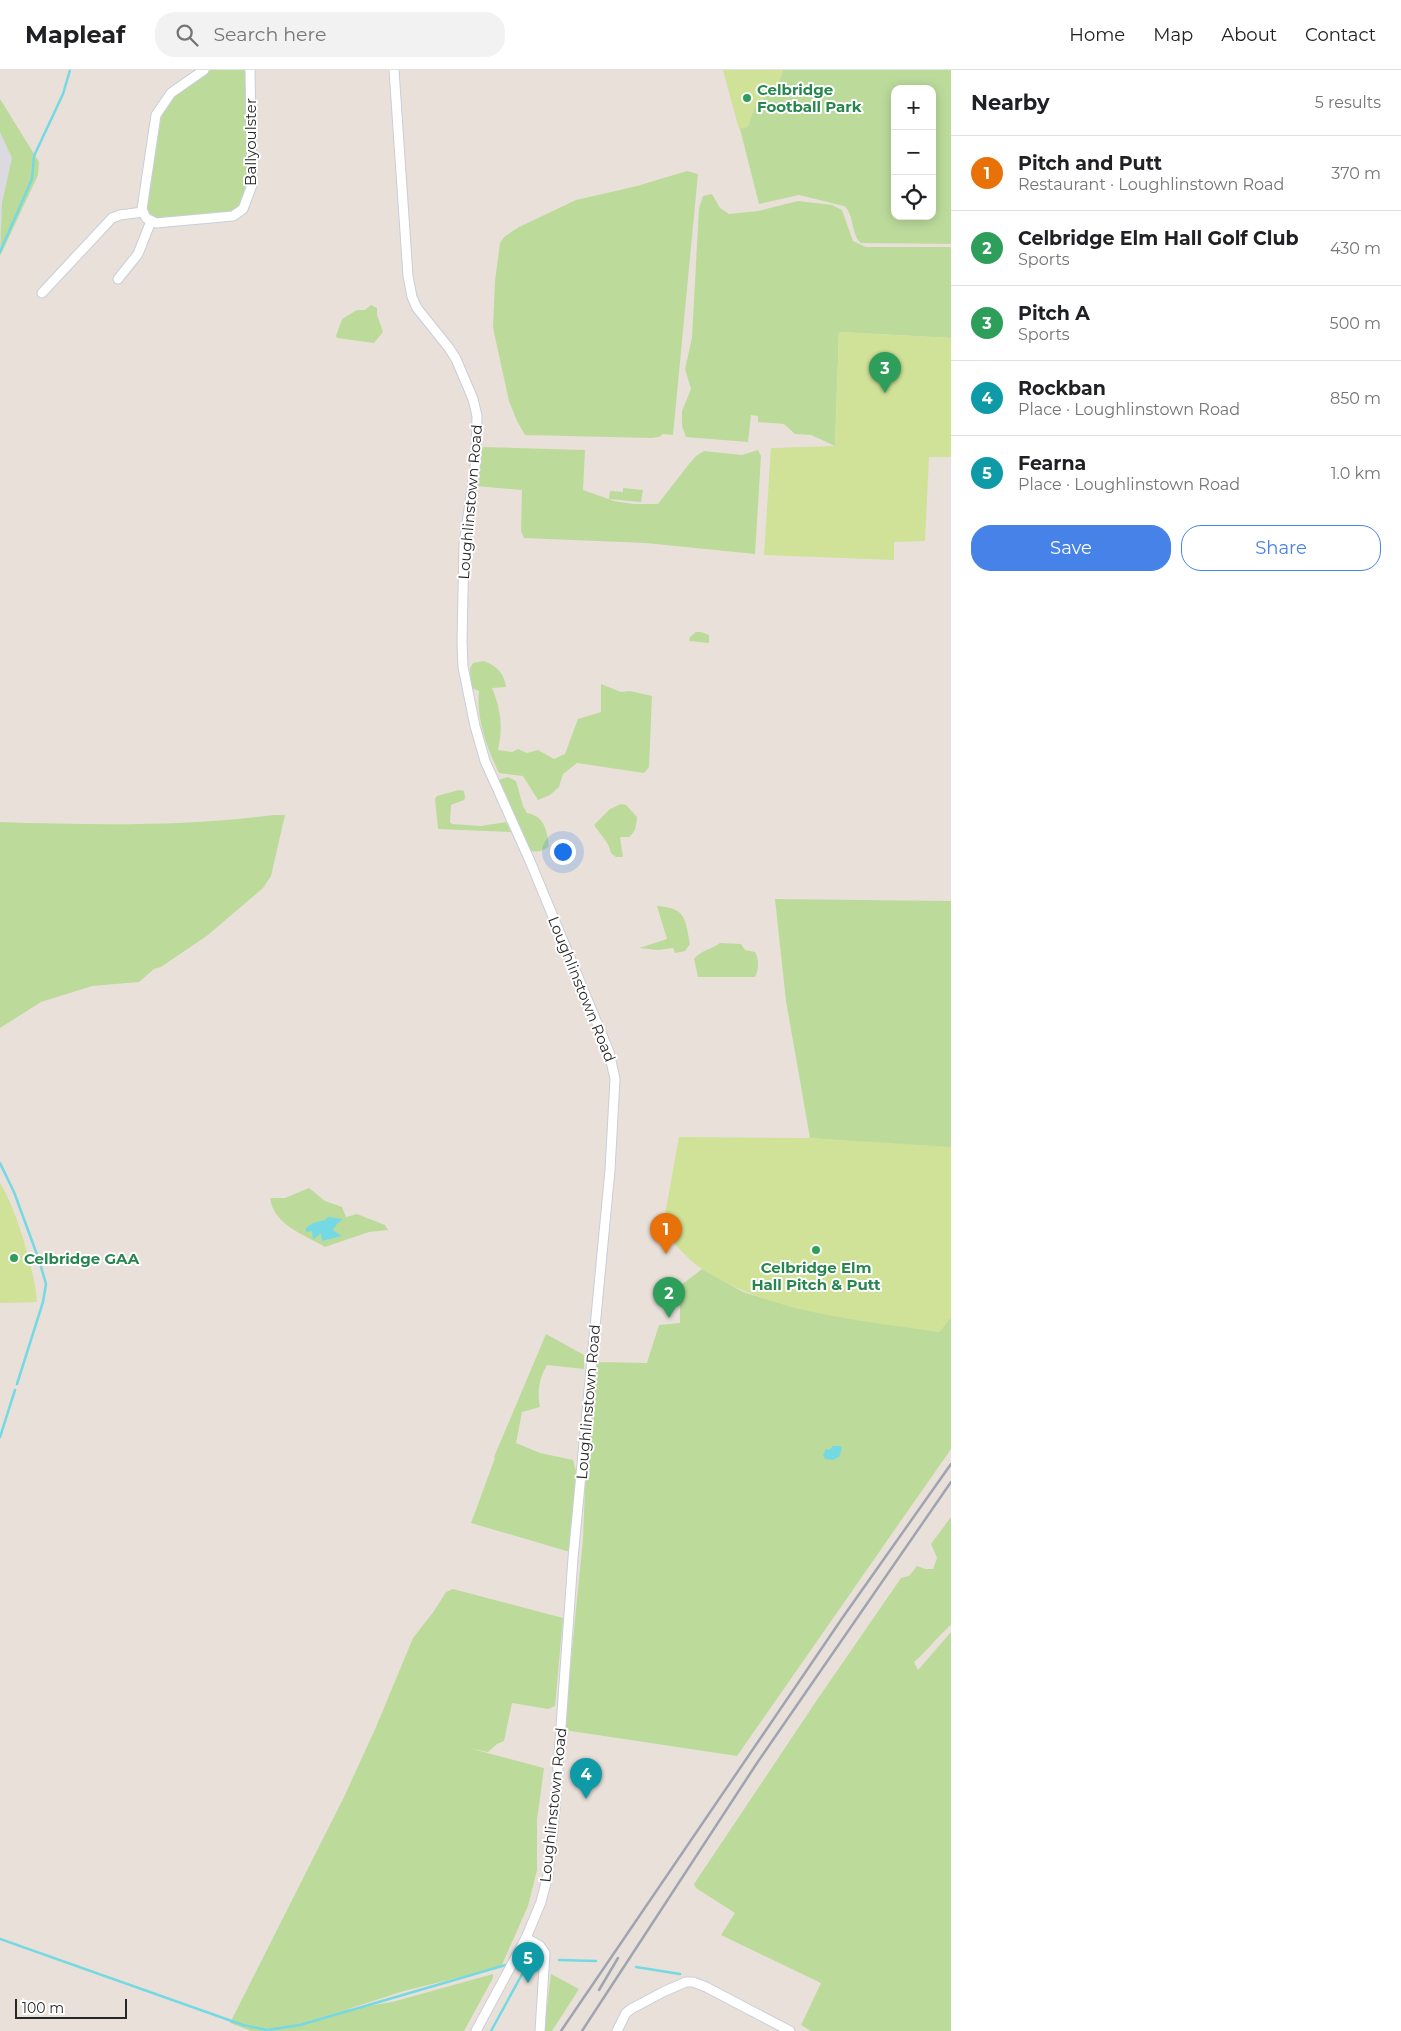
<!DOCTYPE html>
<meta charset="utf-8">
<style>
body{margin:0;font-family:Montserrat,sans-serif;background:#f2f2f2;color:#202124}
.controls{position:absolute;right:15px;top:15px;display:grid;overflow:hidden;border-radius:10px;box-shadow:0 2px 12px #0003}
.controls button{width:45px;height:45px;display:grid;place-items:center;padding:0;border:0;border-bottom:1px solid #e0e0e0;background:#fff;color:#202124;font:25px sans-serif}
.scale{position:absolute;left:15px;bottom:12px;width:112px;box-sizing:border-box;padding-left:5px;border:2px solid #272727;border-top:0;font-size:14px;line-height:18px;white-space:nowrap;color:#272727;-webkit-text-stroke:4px #fff;paint-order:stroke}
.you{position:absolute;left:562px;top:781px;width:18px;height:18px;margin:-12px;border:4px solid #fff;border-radius:50%;background:#1a73e8;box-shadow:0 0 0 8px #1a73e833}
.badge{display:grid;place-items:center;width:32px;height:32px;border-radius:50%;background:#4782e9;color:#fff;font-size:16px;font-weight:700}
.pin{position:absolute;translate:-50% -41px;filter:drop-shadow(0 1px 2px #0008)}
.pin::after{content:'';position:absolute;top:26px;width:18px;height:15px;background:inherit;clip-path:polygon(0 0,100% 0,50% 100%)}
.list{margin:0;padding:0;list-style:none}
h2{display:flex;justify-content:space-between;align-items:center;height:65px;margin:0;padding:0 20px;font-size:21px}
h2 small{font-size:16px;font-weight:400;color:#757577}
.list li{display:grid;grid-template-columns:32px 1fr auto;gap:15px;align-items:center;box-sizing:border-box;height:75px;padding:0 20px;border-top:1px solid #e0e0e0}
.list b{display:block;font-size:19px;white-space:nowrap}
.list p{margin:0;font-size:16px;white-space:nowrap;color:#757577}
.list em{font-size:16px;font-style:normal;color:#757577}
.actions{display:flex;gap:10px;padding:15px 20px}
.actions a{flex:1;padding:11px 0;border:1px solid #4782e9;border-radius:20px;text-align:center;font-size:18px;color:#4782e9}
.actions .main{background:#4782e9;color:#fff}
.icon{flex:none;width:28px;height:28px;fill:none;stroke:currentColor;stroke-width:2;stroke-linecap:round;stroke-linejoin:round}
.map{position:relative;flex:none;width:951px;height:1961px;overflow:hidden}
header{display:flex;align-items:center;gap:30px;box-sizing:border-box;height:70px;padding:0 25px;background:#fff;border-bottom:1px solid #e0e0e0}
header strong{font-size:24px}
nav{display:flex;gap:28px;margin-inline-start:auto;font-size:18px}
.search{width:350px;height:45px;background:#f2f2f2;display:flex;align-items:center;gap:12px;box-sizing:border-box;padding:0 18px;border-radius:20px;color:#757577;font-size:19px}
main{display:flex}
aside{flex:1;background:#fff}
.map>svg:first-child{display:block}
.industrial{fill:#dbdae1}
.green{fill:#bcdb9b;fill-rule:evenodd}
.pitch{fill:#d0e297}
.water{fill:#75d9e3}
.lines{fill:none;stroke-linecap:round;stroke-linejoin:round}
.stream{stroke:#75d9e3;stroke-width:2.5}
.minor-casing{stroke:#c8ced8;stroke-width:11}
.minor{stroke:#fff;stroke-width:9}
.rail{stroke:#9ea4b0;stroke-width:2.5}
.leisure-dot{fill:#2e9e5b;stroke:#fff;stroke-width:2}
.labels{text-anchor:middle;dominant-baseline:central;stroke-width:4;stroke-linejoin:round;paint-order:stroke}
.leisure-label{font-size:15px;font-weight:bold;fill:#27864d;stroke:#fff;text-anchor:start}
.street-label{font-size:15px;fill:#272727;stroke:#fff}
</style>
<header>
<strong>Mapleaf</strong>
<div class="search"><svg class="icon" aria-label="search" viewBox="0 0 24 24"><circle cx="10" cy="10" r="6"/><path d="M15 15l6 6"/></svg>Search here</div>
<nav><a>Home</a><a>Map</a><a>About</a><a>Contact</a></nav>
</header>
<main>
<div class="map">
<svg width="951" height="1961" viewBox="0 0 951 1961">
<rect width="100%" height="100%" fill="#e9e0da"/>
<!-- industrial -->
<polygon class="industrial" points="0,29 39,92 38,105 0,186"/>
<!-- green -->
<g class="green">
<path d="M 211,0 L 247,0 L 248,113 C 246,122 244,133 237,138 C 224,148 177,148 159,149 L 149,143 L 146,138 L 162,42 L 173,25 Z"/>
<path d="M 783,0 L 951,0 L 951,174 L 861,173 C 850,163 855,145 844,136 L 799,125 L 759,134 L 740,59 L 751,43 L 753,43 L 757,30 L 766,25 L 770,15 L 777,17 ZM 895,19 L 932,19 L 932,146 L 895,146 Z"/>
<polygon points="0,29 39,92 38,105 0,186 2,133 12,88 0,62"/>
<polygon points="687,101 698,104 673,365 663,364 659,367 651,368 525,365 517,351 509,331 493,258 495,211 500,173 504,167 519,157 576,130 637,116"/>
<polygon points="712,124 720,138 729,144 758,141 798,131 832,135 842,140 853,171 866,177 951,177 951,268 839,262 835,376 811,365 795,364 784,354 758,352 758,346 751,345 748,372 686,367 682,356 682,341 691,319 685,299 692,268 699,138 703,126"/>
<polygon points="371,235 377,238 377,245 383,262 374,273 337,268 336,266 342,249 357,240 365,240"/>
<polygon points="483,377 585,380 583,420 614,431 633,434 658,434 689,394 696,386 704,381 742,385 758,380 761,386 755,484 646,473 524,468 521,461 522,420 476,416 481,379"/>
<polygon points="623,418 643,420 641,432 609,429 610,421 623,422"/>
<polygon points="696,562 701,562 709,565 709,573 689,571 690,567"/>
<path d="M 484,591 C 497,596 504,603 506,617 L 492,618 C 501,639 503,658 498,680 L 512,682 L 518,679 L 527,683 L 538,680 L 554,689 L 565,684 L 578,649 L 601,642 L 601,614 L 621,622 L 630,621 L 652,626 L 649,697 L 644,703 L 577,693 L 563,704 L 559,717 L 550,725 L 538,730 L 523,706 L 499,703 C 487,678 476,649 479,621 L 471,618 L 470,598 L 473,593 Z"/>
<path d="M 508,707 L 516,711 L 523,736 L 527,743 C 545,746 547,761 549,777 C 541,781 536,784 528,779 L 498,710 Z"/>
<polygon points="459,720 464,721 465,728 464,730 451,735 450,752 452,754 481,756 506,752 511,762 438,759 435,729 437,726"/>
<path d="M 621,734 L 626,735 L 637,747 C 636,756 636,761 629,767 L 620,767 L 623,787 L 616,787 L 611,783 C 609,772 600,764 594,755 L 610,739 Z"/>
<path d="M 273,745 L 285,745 L 271,806 L 263,818 L 208,865 L 161,897 L 154,899 L 139,912 L 92,916 L 41,932 L 0,958 L 0,752 C 92,755 181,757 273,745 Z"/>
<polygon points="775,829 951,831 951,1080 810,1068 786,931"/>
<path d="M 657,836 C 686,838 685,848 690,874 L 685,881 L 675,883 L 673,878 L 658,880 L 639,878 L 667,869 Z"/>
<path d="M 720,873 L 741,874 L 745,880 L 755,882 C 759,888 759,900 755,907 L 698,907 L 694,889 C 701,880 711,880 720,873 Z"/>
<path d="M 309,1118 L 325,1131 L 342,1137 L 346,1147 L 357,1144 L 385,1155 L 388,1160 L 369,1162 L 325,1177 C 303,1164 274,1155 270,1128 L 285,1128 Z"/>
<polygon points="702,1199 743,1222 796,1238 939,1262 951,1247 951,1379 737,1686 564,1660 583,1469 586,1395 588,1395 597,1292 647,1293 659,1255 680,1253 680,1235 676,1219"/>
<path d="M 546,1264 L 584,1285 L 584,1299 L 547,1295 C 539,1309 537,1321 540,1337 L 522,1342 L 516,1373 L 540,1383 L 573,1390 L 577,1405 L 570,1482 L 471,1453 L 495,1388 L 494,1387 Z"/>
<path d="M 951,1447 L 951,1555 C 937,1567 928,1580 914,1592 L 918,1600 L 951,1562 L 951,1961 L 811,1961 L 801,1955 L 821,1913 L 721,1865 L 735,1843 L 696,1818 L 694,1814 L 819,1627 L 901,1508 L 909,1506 L 917,1496 L 925,1499 L 933,1499 L 937,1488 L 931,1474 Z"/>
<polygon points="453,1519 563,1548 555,1636 548,1639 512,1633 504,1671 497,1674 488,1682 469,1678 544,1698 537,1750 537,1800 528,1836 501,1897 404,1921 345,1940 392,1932 493,1904 493,1908 464,1961 251,1961 230,1953 344,1727 376,1657 413,1568 434,1541 446,1522"/>
<polygon points="551,1904 579,1919 552,1961 544,1961"/>
</g>
<!-- pitch -->
<g class="pitch">
<polygon points="723,0 783,0 777,18 770,15 763,32 757,31 748,57 739,59"/>
<polygon points="839,262 951,268 951,387 929,387 925,471 894,472 894,490 764,485 771,378 835,376"/>
<path d="M 679,1067 L 810,1068 L 951,1077 L 951,1247 L 939,1262 C 860,1250 773,1244 704,1200 C 688,1191 675,1173 662,1161 Z"/>
<path d="M 0,1113 C 16,1138 35,1202 37,1232 L 0,1233 Z"/>
</g>
<!-- water -->
<g class="water">
<polygon points="328,1147 343,1149 337,1154 333,1160 342,1166 322,1171 321,1163 313,1170 312,1161 306,1162 306,1158 313,1153 325,1150"/>
<polygon points="833,1376 840,1376 842,1378 839,1387 833,1390 825,1389 823,1385 826,1379 829,1380"/>
</g>
<g class="lines">
<!-- stream -->
<g class="stream">
<polyline points="0,182 32,109 34,86 63,24 70,0"/>
<polyline points="0,1093 14,1122 39,1190 46,1214 43,1232 17,1314"/>
<polyline points="0,1367 15,1320"/>
<polyline points="0,1869 243,1955 267,1960 300,1955 509,1894"/>
<polyline points="559,1890 596,1891"/>
<polyline points="517,1892 540,1889"/>
<polyline points="636,1897 680,1904"/>
<polyline points="491,1961 526,1897 531,1892 530,1889"/>
</g>
<!-- minor casing -->
<g class="minor-casing">
<g id="minor">
<polyline points="204,0 171,23 156,45 142,139 146,148 156,153 233,146 243,139 252,115 250,0"/>
<polyline points="394,0 408,206 412,227 417,238 449,278 456,289 473,329 477,346 476,390 464,475 462,571 463,597 475,656 485,691 530,791 609,982 615,1009 610,1100 573,1488 555,1740 548,1805 541,1832 526,1868 476,1961"/>
<polyline points="118,209 138,184 151,151"/>
<polyline points="42,223 112,148 120,145 143,142"/>
<polyline points="526,1868 540,1876 545,1883 540,1961"/>
<polyline points="617,1961 626,1943 631,1939 665,1921 686,1912 693,1912 706,1917 790,1961"/>
</g>
</g>
<!-- minor -->
<use href="#minor" class="minor"/>
<!-- rail -->
<g class="rail">
<polyline points="599,1920 618,1888"/>
<polyline points="561,1961 843,1547 951,1394"/>
<polyline points="582,1961 757,1693 951,1412"/>
</g>
</g>
<!-- markers -->
<g class="leisure-dot">
<circle cx="747" cy="28" r="5"/>
<circle cx="816" cy="1180" r="5"/>
<circle cx="14" cy="1188" r="5"/>
</g>
<g class="labels">
<!-- leisure labels -->
<g class="leisure-label">
<text x="757" y="19">Celbridge<tspan x="757" dy="17">Football Park</tspan></text>
<text x="24" y="1188">Celbridge GAA</text>
<text x="816" y="1197" text-anchor="middle">Celbridge Elm<tspan x="816" dy="17">Hall Pitch &amp; Putt</tspan></text>
</g>
<!-- street labels -->
<g class="street-label">
<text transform="translate(250 72) rotate(-90)">Ballyoulster</text>
<text transform="translate(470 432) rotate(-85)">Loughlinstown Road</text>
<text transform="translate(582 919) rotate(68)">Loughlinstown Road</text>
<text transform="translate(588 1332) rotate(-85)">Loughlinstown Road</text>
<text transform="translate(553 1735) rotate(-84)">Loughlinstown Road</text>
</g>
</g>
</svg>
<div class="controls">
<button>+</button>
<button>−</button>
<button><svg class="icon" aria-label="locate" viewBox="0 0 24 24"><circle cx="12" cy="12" r="6"/><path d="M12 2v4M12 18v4M2 12h4M18 12h4"/></svg></button>
</div>
<div class="scale">100 m</div>
<div class="you"></div>
<div class="pin badge" style="left:666px;top:1184px;background:#e8710a">1</div>
<div class="pin badge" style="left:669px;top:1248px;background:#2e9e5b">2</div>
<div class="pin badge" style="left:885px;top:323px;background:#2e9e5b">3</div>
<div class="pin badge" style="left:586px;top:1729px;background:#0f9aa8">4</div>
<div class="pin badge" style="left:528px;top:1913px;background:#0f9aa8">5</div>
</div>
<aside>
<h2>Nearby<small>5 results</small></h2>
<ul class="list">
<li><span class="badge" style="background:#e8710a">1</span><div><b>Pitch and Putt</b><p>Restaurant · Loughlinstown Road</p></div><em>370 m</em></li>
<li><span class="badge" style="background:#2e9e5b">2</span><div><b>Celbridge Elm Hall Golf Club</b><p>Sports</p></div><em>430 m</em></li>
<li><span class="badge" style="background:#2e9e5b">3</span><div><b>Pitch A</b><p>Sports</p></div><em>500 m</em></li>
<li><span class="badge" style="background:#0f9aa8">4</span><div><b>Rockban</b><p>Place · Loughlinstown Road</p></div><em>850 m</em></li>
<li><span class="badge" style="background:#0f9aa8">5</span><div><b>Fearna</b><p>Place · Loughlinstown Road</p></div><em>1.0 km</em></li>
</ul>
<div class="actions"><a class="main">Save</a><a>Share</a></div>
</aside>
</main>
